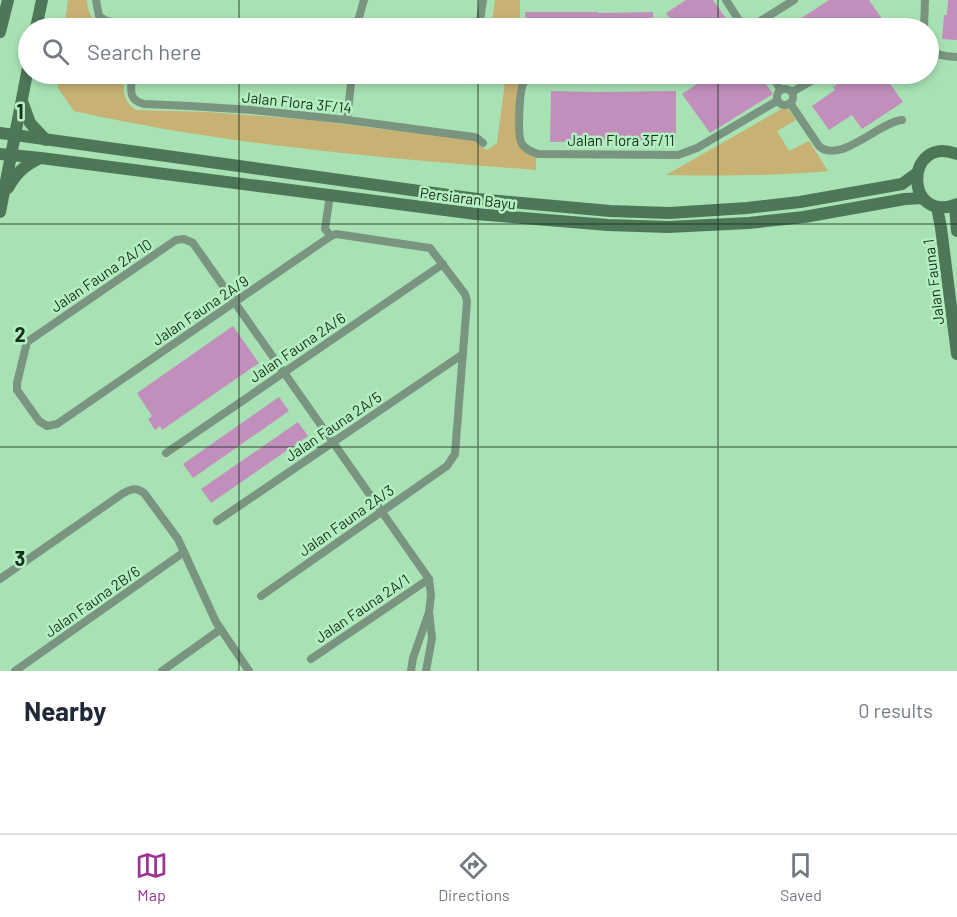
<!DOCTYPE html>
<style>
body{margin:0;font-family:Barlow,sans-serif;background:#f2f2f3;color:#1f2937}
.list{margin:0;padding:0;list-style:none}
h2{display:flex;justify-content:space-between;align-items:center;height:78px;margin:0;padding:0 24px;font-size:26px}
h2 small{font-size:20px;font-weight:400;color:#747a83}
.icon{flex:none;width:33px;height:33px;fill:none;stroke:currentColor;stroke-width:2;stroke-linecap:round;stroke-linejoin:round}
.map{position:relative;flex:none;width:957px;height:671px;overflow:hidden}
.search{position:absolute;background:#fff;box-shadow:0 3px 9px #0003;left:18px;right:18px;top:18px;height:66px;display:flex;align-items:center;gap:15px;box-sizing:border-box;padding:0 21px;border-radius:33px;color:#747a83;font-size:22px}
.sheet{height:162px;background:#fff}
nav{display:flex;justify-content:space-around;align-items:center;box-sizing:border-box;height:84px;border-top:2px solid #e0e1e3;background:#fff;font-size:16px;color:#747a83}
nav a{display:grid;justify-items:center;gap:3px}
nav .on{color:#9c3395}
.map>svg:first-child{display:block}
.green{fill:#c7b173}
.building{fill:#c28fbc}
.lines{fill:none;stroke-linecap:round;stroke-linejoin:round}
.street{stroke:#79957f;stroke-width:8}
.secondary{stroke:#4d7757;stroke-width:12}
.grid{fill:none;stroke:#172f1d;stroke-width:1.5;stroke-opacity:0.55}
.labels{text-anchor:middle;dominant-baseline:central;stroke-width:5;stroke-linejoin:round;paint-order:stroke}
.street-label{font-size:15px;fill:#172f1d;stroke:#b4efc1}
.grid-label{font-size:20px;text-anchor:middle;font-weight:bold;fill:#172f1d;stroke:#b4efc1;stroke-width:5;stroke-linejoin:round;paint-order:stroke}
</style>
<div class="map">
<svg width="957" height="671" viewBox="0 0 957 671">
<rect width="100%" height="100%" fill="#a8e2b4"/>
<!-- green -->
<g class="green">
<path d="M 68,0 L 87,0 C 87,14 94,23 107,28 L 64,28 Z"/>
<polygon points="495,0 520,0 520,28 491,28"/>
<path d="M 59,74 L 124,74 C 123,89 122,101 136,110 L 209,112 L 309,120 L 473,140 L 483,148 L 487,150 L 497,143 L 506,74 L 520,74 L 522,93 L 521,138 L 536,154 L 536,170 C 381,158 226,145 74,111 L 58,88 Z"/>
<path d="M 783,108 C 790,108 792,115 796,120 L 777,131 L 789,151 L 809,141 L 828,171 C 774,176 720,176 666,175 Z"/>
</g>
<!-- building -->
<g class="building">
<polygon points="686,0 713,0 733,28 677,28 666,13"/>
<polygon points="829,0 869,0 885,23 878,28 786,28"/>
<polygon points="948,0 957,0 957,40 942,39 944,15 947,15"/>
<polygon points="525,12 598,12 598,13 653,12 653,28 526,28"/>
<polygon points="712,74 759,74 773,94 710,133 682,94"/>
<polygon points="853,74 883,74 903,102 862,129 852,115 829,130 812,106 835,90 833,87"/>
<polygon points="551,91 597,92 676,91 676,141 550,142"/>
<polygon points="233,326 259,363 162,430 160,426 155,430 148,419 152,416 137,393"/>
<polygon points="279,397 289,411 193,478 183,464"/>
<polygon points="298,422 308,436 211,503 201,489"/>
</g>
<g class="lines">
<!-- street -->
<g class="street">
<polyline points="96,0 99,16 105,20 115,23 236,28"/>
<polyline points="726,0 740,22"/>
<polyline points="751,27 794,0"/>
<polyline points="356,28 364,0"/>
<polyline points="479,28 483,0"/>
<polyline points="924,28 925,0"/>
<path d="M 928,48 C 937,56 946,56 957,57"/>
<path d="M 132,74 C 132,88 126,99 144,104 L 190,106 L 252,110 L 347,120 L 474,137 L 477,138 L 483,143"/>
<path d="M 673,74 L 666,76 L 651,78 L 541,74 C 534,75 528,77 524,82 C 519,90 517,137 522,144 C 526,150 532,152 538,154 L 678,155 L 697,148 L 777,101"/>
<polyline points="771,74 780,89"/>
<circle cx="785" cy="97" r="8"/>
<polyline points="792,92 823,74"/>
<path d="M 790,103 L 819,146 C 840,165 879,122 902,120"/>
<polyline points="347,120 352,74"/>
<polyline points="330,195 325,229 331,236"/>
<polyline points="166,453 443,264"/>
<polyline points="217,521 463,354"/>
<path d="M 0,579 L 122,494 C 130,489 136,487 144,493 L 178,539 L 216,622 L 249,671"/>
<polyline points="261,596 447,466 455,454 467,301 465,294 430,248 343,235 336,234 331,236 57,424 47,426 39,421 17,390 17,383 27,342 176,240 184,239 193,243 429,579 431,595 429,612 432,638 426,671"/>
<polyline points="311,659 429,579"/>
<polyline points="15,671 184,552"/>
<polyline points="162,671 221,629"/>
<polyline points="411,671 413,658 428,615"/>
</g>
<!-- secondary -->
<g class="secondary">
<polyline points="36,28 42,0"/>
<polyline points="0,32 8,0"/>
<polyline points="22,101 30,123 46,140"/>
<polyline points="0,133 477,199 610,211 669,213 747,208 800,202 902,184 917,173"/>
<polyline points="0,154 41,158 476,214 608,225 668,227 749,223 804,217 905,199 923,198"/>
<path d="M 957,154 C 904,134 904,225 957,204"/>
<path d="M 8,188 C 16,173 25,165 40,158"/>
<polyline points="955,206 957,231"/>
<polyline points="937,207 941,228 957,354"/>
<polyline points="0,212 28,68"/>
</g>
</g>
<!-- grid -->
<path class="grid" d="M 239,0 L 239,28M 478,0 L 478,28M 718,0 L 718,28M 239,74 L 239,671M 478,74 L 478,671M 718,74 L 718,671M 0,224 L 957,224M 0,447 L 957,447"/>
<g class="labels">
<!-- street labels -->
<g class="street-label">
<text transform="translate(297 102) rotate(6)">Jalan Flora 3F/14</text>
<text x="621" y="140">Jalan Flora 3F/11</text>
<text transform="translate(468 198) rotate(7)">Persiaran Bayu</text>
<text transform="translate(101 275) rotate(-34)">Jalan Fauna 2A/10</text>
<text transform="translate(933 282) rotate(-97)">Jalan Fauna 1</text>
<text transform="translate(200 310) rotate(-34)">Jalan Fauna 2A/9</text>
<text transform="translate(297 347) rotate(-34)">Jalan Fauna 2A/6</text>
<text transform="translate(333 426) rotate(-34)">Jalan Fauna 2A/5</text>
<text transform="translate(346 520) rotate(-35)">Jalan Fauna 2A/3</text>
<text transform="translate(92 601) rotate(-35)">Jalan Fauna 2B/6</text>
<text transform="translate(362 608) rotate(-34)">Jalan Fauna 2A/1</text>
</g>
</g>
<g class="grid-label">
<text x="20" y="119">1</text>
<text x="20" y="342">2</text>
<text x="20" y="566">3</text>
</g>
</svg>
<div class="search"><svg class="icon" aria-label="search" viewBox="0 0 24 24"><circle cx="10" cy="10" r="6"/><path d="M15 15l6 6"/></svg>Search here</div>
</div>
<section class="sheet">
<h2>Nearby<small>0 results</small></h2>
<ul class="list">
</ul>
</section>
<nav>
<a class="on"><svg class="icon" aria-label="map" viewBox="0 0 24 24"><path d="M3 6l6-2 6 2 6-2v14l-6 2-6-2-6 2zM9 4v14M15 6v14"/></svg>Map</a>
<a><svg class="icon" aria-label="directions" viewBox="0 0 24 24"><path d="M12 3l9 9-9 9-9-9zM9 14v-3h6M13 9l2 2-2 2"/></svg>Directions</a>
<a><svg class="icon" aria-label="saved" viewBox="0 0 24 24"><path d="M7 4h10v16l-5-4-5 4z"/></svg>Saved</a>
</nav>
